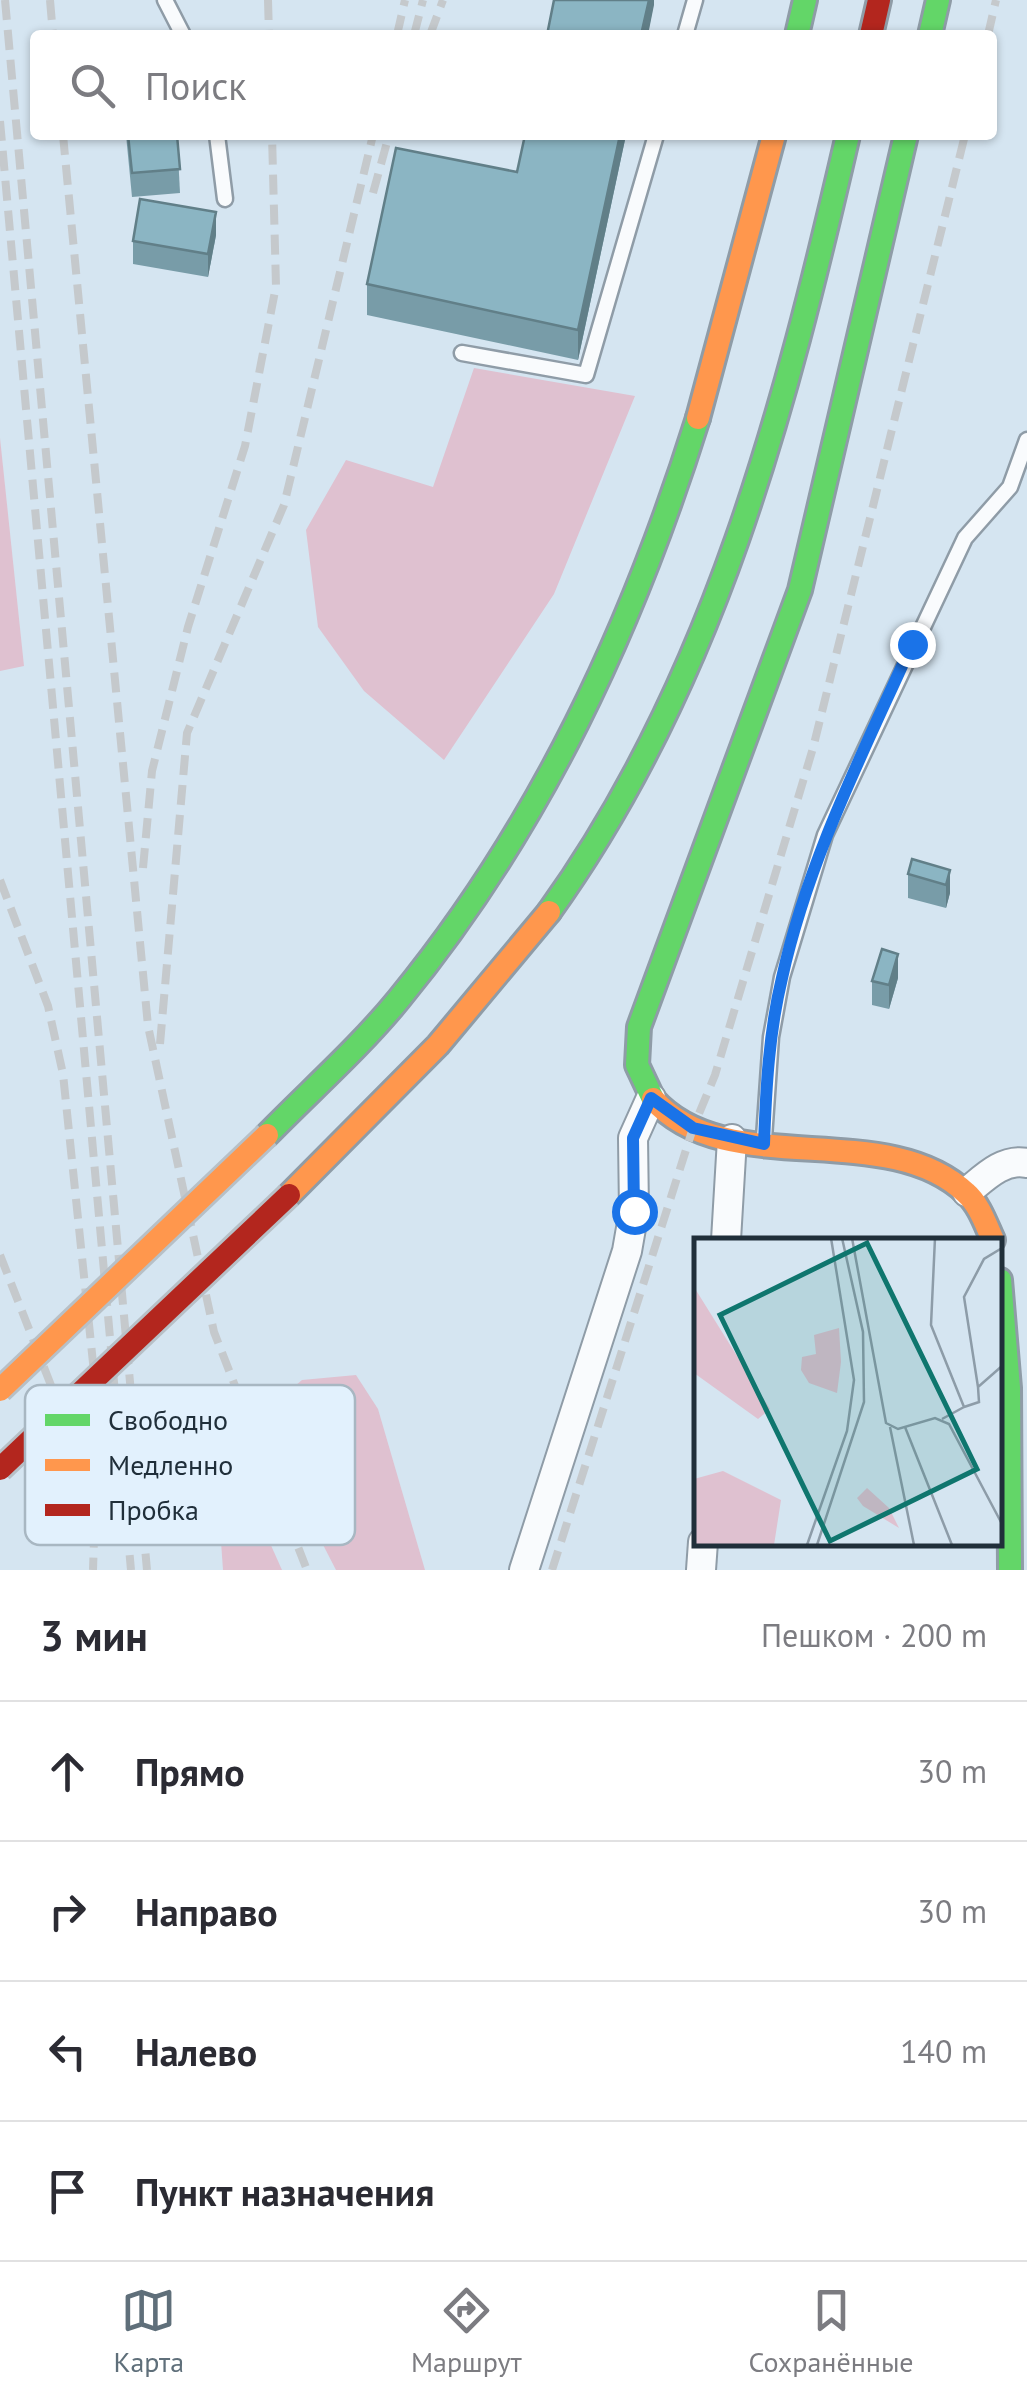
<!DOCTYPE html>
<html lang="ru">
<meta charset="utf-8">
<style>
body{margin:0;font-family:"PT Sans",sans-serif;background:#f7f7f7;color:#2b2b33}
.stop{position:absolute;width:30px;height:30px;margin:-22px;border:8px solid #1a73e8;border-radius:50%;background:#fff}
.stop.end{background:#1a73e8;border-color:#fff;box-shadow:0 2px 10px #0008}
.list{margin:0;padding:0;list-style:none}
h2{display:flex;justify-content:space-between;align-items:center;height:130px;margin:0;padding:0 40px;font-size:42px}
h2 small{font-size:32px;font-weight:400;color:#7c7c81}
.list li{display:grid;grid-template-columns:65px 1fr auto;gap:30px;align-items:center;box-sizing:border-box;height:140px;padding:0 40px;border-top:2px solid #e1e1e2}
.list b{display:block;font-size:38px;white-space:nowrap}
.list em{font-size:32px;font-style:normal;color:#7c7c81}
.icon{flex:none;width:55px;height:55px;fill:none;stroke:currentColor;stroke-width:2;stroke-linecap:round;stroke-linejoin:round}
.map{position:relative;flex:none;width:1027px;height:1570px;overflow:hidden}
.search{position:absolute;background:#fff;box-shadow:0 2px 8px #0004;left:30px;right:30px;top:30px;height:110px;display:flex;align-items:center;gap:25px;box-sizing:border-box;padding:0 35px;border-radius:10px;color:#7c7c81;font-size:38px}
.sheet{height:690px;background:#fff}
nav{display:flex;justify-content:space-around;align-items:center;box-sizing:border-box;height:140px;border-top:2px solid #e1e1e2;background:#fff;font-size:28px;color:#7c7c81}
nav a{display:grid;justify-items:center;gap:5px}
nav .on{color:#5f6f7a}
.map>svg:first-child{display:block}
.green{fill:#dfc1d0}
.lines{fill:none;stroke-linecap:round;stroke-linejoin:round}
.lane-casing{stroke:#8f9ca7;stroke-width:19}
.street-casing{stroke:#8f9ca7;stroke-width:32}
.fast-casing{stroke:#8f9ca7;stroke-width:28}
.slow-casing{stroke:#8f9ca7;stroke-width:28}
.jam-casing{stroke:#8f9ca7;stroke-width:28}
.lane{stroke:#f9fbfd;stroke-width:14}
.street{stroke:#f9fbfd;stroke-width:28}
.fast{stroke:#63d668;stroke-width:22}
.slow{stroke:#ff974d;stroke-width:22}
.jam{stroke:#b3261e;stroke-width:22}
.rail{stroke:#c5c9cc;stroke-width:8;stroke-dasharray:20 10;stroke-linecap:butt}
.slow-bridge-casing{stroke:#b7c0c7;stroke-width:28;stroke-linecap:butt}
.jam-bridge-casing{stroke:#b7c0c7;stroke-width:28;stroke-linecap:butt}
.slow-bridge{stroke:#ff974d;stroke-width:22}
.jam-bridge{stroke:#b3261e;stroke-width:22}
.wall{fill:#789ca8}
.shaded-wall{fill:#617f88}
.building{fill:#8bb5c3;stroke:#617f88;stroke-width:2.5}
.route{stroke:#1a73e8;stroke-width:12}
.inset-road{fill:none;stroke:#8d9ca8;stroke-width:2.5}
.view{fill:#0f766e;fill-opacity:0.15;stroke:#0f766e;stroke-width:5}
.inset-edge{fill:none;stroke:#202f3a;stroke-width:5}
.key{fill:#e2f1fd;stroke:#a8b7c2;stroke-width:2.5}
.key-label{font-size:28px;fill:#202f3a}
</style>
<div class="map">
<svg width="1027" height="1570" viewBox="0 0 1027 1570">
<rect width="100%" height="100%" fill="#d5e5f1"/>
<!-- green -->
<g class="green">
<polygon points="474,368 635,396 554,594 444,760 364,691 318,627 306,530 346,460 433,487"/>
<polygon points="0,438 24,666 0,671"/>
<polygon points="356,1375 378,1409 425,1570 336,1570 281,1463 274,1404 302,1380"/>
<polygon points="212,1413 282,1570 223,1570"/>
</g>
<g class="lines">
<!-- lane casing -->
<g class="lane-casing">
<g id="lane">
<polyline points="165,0 183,35"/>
<polyline points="685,35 695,0"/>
<polyline points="217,135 225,199"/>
<polyline points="462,353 586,375 656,135"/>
<polyline points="764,1138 771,1037 782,977 825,835 965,538 1010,487 1027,440"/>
</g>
</g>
<!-- street casing -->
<g class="street-casing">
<g id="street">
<path d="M 967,1192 C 984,1178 1003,1158 1027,1163"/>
<polyline points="726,1240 732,1139"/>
<polyline points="524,1570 627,1251 634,1211 633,1138 651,1098"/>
<polyline points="701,1570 703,1542"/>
</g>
</g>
<!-- fast casing -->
<g class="fast-casing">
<g id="fast">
<polyline points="797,35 805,0"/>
<polyline points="930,35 938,0"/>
<path d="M 549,912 C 715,681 785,408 848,135"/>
<polyline points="653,1099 637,1065 639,1027 800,590 906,135"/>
<path d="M 267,1135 C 311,1090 359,1048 399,999 C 540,827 632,629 698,418"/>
<polyline points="1000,1280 1009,1388 1010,1570"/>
</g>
</g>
<!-- slow casing -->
<g class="slow-casing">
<g id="slow">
<polyline points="698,418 774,135"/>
<path d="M 653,1099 C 726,1182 886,1117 966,1193 C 979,1204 986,1225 993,1240"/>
<polyline points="289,1195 438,1045 549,912"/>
</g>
</g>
<!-- jam casing -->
<g class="jam-casing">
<polyline id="jam" points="871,35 879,0"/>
</g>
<!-- lane -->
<use href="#lane" class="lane"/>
<!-- street -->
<use href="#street" class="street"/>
<!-- fast -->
<use href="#fast" class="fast"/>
<!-- slow -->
<use href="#slow" class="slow"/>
<!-- jam -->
<use href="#jam" class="jam"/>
<!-- rail -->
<g class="rail">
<polyline points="5,0 147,1570"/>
<polyline points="50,0 53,35"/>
<polyline points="268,0 269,35"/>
<polyline points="397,35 405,0"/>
<polyline points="414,35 423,0"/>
<polyline points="430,35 443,0"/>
<polyline points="988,35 996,0"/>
<polyline points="0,121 131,1570"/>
<polyline points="63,135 148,1026 214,1332 307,1570"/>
<polyline points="373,193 389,135"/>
<polyline points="143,868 152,771 188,627 245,446 276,286 272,135"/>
<polyline points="0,880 48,1006 63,1074 98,1411 93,1570"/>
<polyline points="160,1044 187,733 284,505 373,135"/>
<polyline points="0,1255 72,1439 84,1515"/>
<polyline points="552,1570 693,1128 715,1075 813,748 965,135"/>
</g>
<!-- slow-bridge casing -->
<g class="slow-bridge-casing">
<polyline id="slow-bridge" points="0,1390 267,1135"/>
</g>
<!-- jam-bridge casing -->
<g class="jam-bridge-casing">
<polyline id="jam-bridge" points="0,1469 289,1195"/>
</g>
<!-- slow-bridge -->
<use href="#slow-bridge" class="slow-bridge"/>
<!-- jam-bridge -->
<use href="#jam-bridge" class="jam-bridge"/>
</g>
<!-- wall -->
<g class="wall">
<polygon points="126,135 177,135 180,193 132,197"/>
<polygon points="525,135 626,135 578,360 367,315 367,284 517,172"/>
<polygon points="216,235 208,277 133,264 133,241"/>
<polygon points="950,870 950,893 946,908 908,898 908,874"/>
<polygon points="898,978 889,1009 872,1005 872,981"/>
</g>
<!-- shaded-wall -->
<g class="shaded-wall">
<polygon points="649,0 654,0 654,5 648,35 641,35"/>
<polygon points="620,135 626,135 578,360 578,330"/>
<polygon points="216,212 216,235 208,277 208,254"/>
<polygon points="950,870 950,893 946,908 946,885"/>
<polygon points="898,954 898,978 889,1009 889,985"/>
</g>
<!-- building -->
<g class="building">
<polygon points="554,0 649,0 641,35 547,35"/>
<polygon points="128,135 177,135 180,169 132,173"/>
<polygon points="525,135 620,135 578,330 367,284 396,148 517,172"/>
<polygon points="140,199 216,212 208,254 133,241"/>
<polygon points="912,859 950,870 946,885 908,874"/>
<polygon points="882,949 898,954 889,985 872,981"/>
</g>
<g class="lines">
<!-- route -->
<path class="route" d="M 634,1211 L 633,1138 L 651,1098 L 693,1128 L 764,1144 C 766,1088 769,1032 782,978 C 808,860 863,753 912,644"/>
</g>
<!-- overview -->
<g transform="translate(694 1238)">
<rect width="308" height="308" fill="#d5e5f1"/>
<path d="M 0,49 L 76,171 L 64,181 L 0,135 ZM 145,90 L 147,124 L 143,155 L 115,145 L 107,132 L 108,119 L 122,116 L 120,97 ZM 29,233 L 87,262 L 80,307 L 0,307 L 0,241 ZM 173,250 L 195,270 L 205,290 L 169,268 L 163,260 Z" fill="#dfc1d0"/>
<path class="inset-road" d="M 158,0 L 192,185 L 204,191 L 241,180 L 255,186 L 308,286M 241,0 L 237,87 L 270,169 L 248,181M 284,149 L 270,59 L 290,21 L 308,10M 270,169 L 285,164 L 284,149 L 308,128M 196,189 L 220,307M 211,189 L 258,307M 113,307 L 153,193 L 160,142 L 137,0M 123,307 L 170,164 L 169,94 L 148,0"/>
<path class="view" d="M 173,5 L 283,231 L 136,303 L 26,77 Z"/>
<rect width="308" height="308" class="inset-edge"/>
</g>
<!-- legend -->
<rect x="25" y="1385" width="330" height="160" rx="15" class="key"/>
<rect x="45" y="1414" width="45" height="12" fill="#63d668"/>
<rect x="45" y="1459" width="45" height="12" fill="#ff974d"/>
<rect x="45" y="1504" width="45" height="12" fill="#b3261e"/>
<g class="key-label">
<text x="108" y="1430">Свободно</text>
<text x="108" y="1475">Медленно</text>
<text x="108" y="1520">Пробка</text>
</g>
</svg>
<div class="stop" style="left:634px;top:1211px"></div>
<div class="stop end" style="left:912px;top:644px"></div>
<div class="search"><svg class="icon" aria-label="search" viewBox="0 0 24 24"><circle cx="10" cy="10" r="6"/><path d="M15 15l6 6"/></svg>Поиск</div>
</div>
<section class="sheet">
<h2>3 мин<small>Пешком · 200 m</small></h2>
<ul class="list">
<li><svg class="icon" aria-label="ahead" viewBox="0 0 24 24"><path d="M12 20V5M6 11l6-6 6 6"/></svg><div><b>Прямо</b></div><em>30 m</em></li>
<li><svg class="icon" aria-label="right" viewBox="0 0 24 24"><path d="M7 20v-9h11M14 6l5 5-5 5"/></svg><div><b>Направо</b></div><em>30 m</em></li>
<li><svg class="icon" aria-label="left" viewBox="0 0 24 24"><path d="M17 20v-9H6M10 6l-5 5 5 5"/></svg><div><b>Налево</b></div><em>140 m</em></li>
<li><svg class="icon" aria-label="arrive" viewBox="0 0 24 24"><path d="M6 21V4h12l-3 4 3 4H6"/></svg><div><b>Пункт назначения</b></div></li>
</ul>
</section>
<nav>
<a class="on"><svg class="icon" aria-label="map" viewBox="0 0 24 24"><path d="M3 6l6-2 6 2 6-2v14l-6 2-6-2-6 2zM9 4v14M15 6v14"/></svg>Карта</a>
<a><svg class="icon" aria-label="directions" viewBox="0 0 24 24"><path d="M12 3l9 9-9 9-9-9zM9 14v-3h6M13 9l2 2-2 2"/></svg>Маршрут</a>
<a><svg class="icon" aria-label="saved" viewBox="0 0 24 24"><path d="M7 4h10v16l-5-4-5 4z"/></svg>Сохранённые</a>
</nav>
